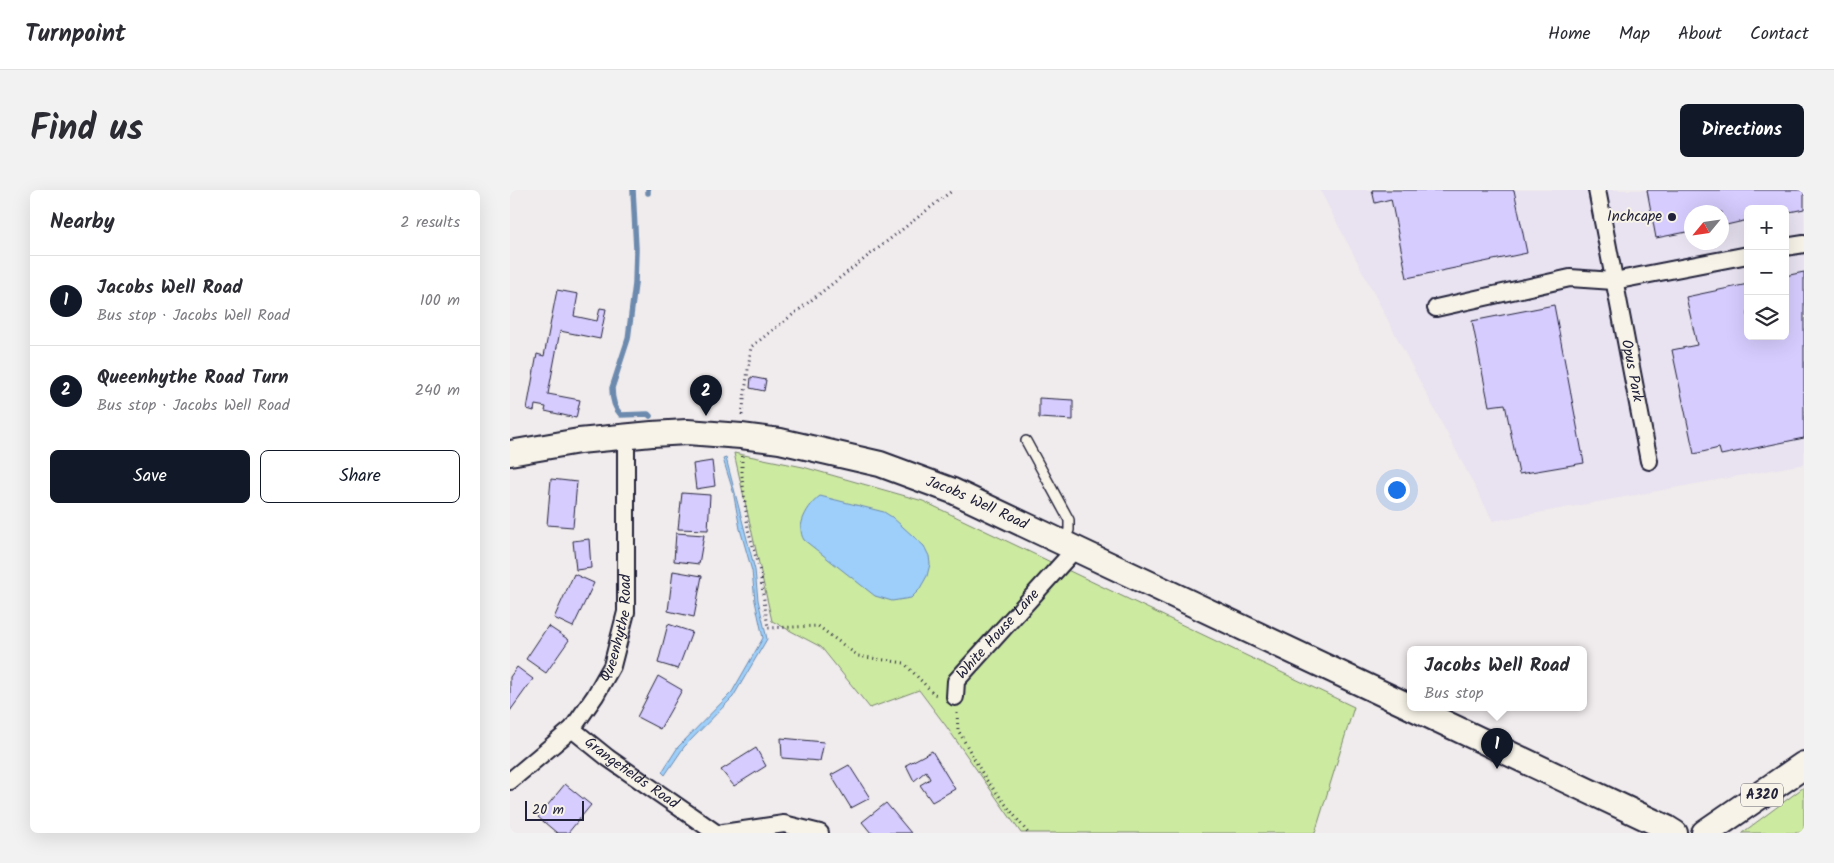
<!DOCTYPE html>
<meta charset="utf-8">
<style>
body{margin:0;font-family:Kalam,sans-serif;background:#f2f2f3;color:#2b2b33}
.controls{position:absolute;right:15px;top:15px;display:grid;overflow:hidden;border-radius:8px;box-shadow:0 5px 20px #0002}
.controls button{width:45px;height:45px;display:grid;place-items:center;padding:0;border:0;border-bottom:1px solid #e1e1e2;background:#fff;color:#2b2b33;font:25px sans-serif}
.compass{position:absolute;left:1174px;top:15px;width:45px;height:45px;border-radius:50%;background:#fff;box-shadow:0 5px 20px #0002;rotate:241deg}
.scale{position:absolute;left:15px;bottom:12px;width:59px;box-sizing:border-box;padding-left:5px;border:2px solid #22223b;border-top:0;font-size:14px;line-height:18px;white-space:nowrap;color:#22223b;-webkit-text-stroke:4px #f7f3e8;paint-order:stroke}
.you{position:absolute;left:886px;top:299px;width:18px;height:18px;margin:-12px;border:4px solid #fff;border-radius:50%;background:#1a73e8;box-shadow:0 0 0 8px #1a73e833}
.badge{display:grid;place-items:center;width:32px;height:32px;border-radius:50%;background:#111827;color:#fff;font-size:16px;font-weight:700}
.pin{position:absolute;translate:-50% -41px;filter:drop-shadow(0 1px 2px #0008)}
.pin::after{content:'';position:absolute;top:26px;width:18px;height:15px;background:inherit;clip-path:polygon(0 0,100% 0,50% 100%)}
.popup{position:absolute;left:897px;top:456px;width:180px;height:65px;box-sizing:border-box;display:grid;place-content:center;border-radius:8px;background:#fff;filter:drop-shadow(0 1px 4px #0005);font-size:16px;white-space:nowrap;color:#7c7c81}
.popup b{font-size:19px;color:#2b2b33}
.popup::after{content:'';position:absolute;left:50%;top:100%;margin-left:-10px;border:10px solid transparent;border-top-color:#fff}
.list{margin:0;padding:0;list-style:none}
h2{display:flex;justify-content:space-between;align-items:center;height:65px;margin:0;padding:0 20px;font-size:21px}
h2 small{font-size:16px;font-weight:400;color:#7c7c81}
.list li{display:grid;grid-template-columns:32px 1fr auto;gap:15px;align-items:center;box-sizing:border-box;height:90px;padding:0 20px;border-top:1px solid #e1e1e2}
.list b{display:block;font-size:19px;white-space:nowrap}
.list p{margin:0;font-size:16px;white-space:nowrap;color:#7c7c81}
.list em{font-size:16px;font-style:normal;color:#7c7c81}
.actions{display:flex;gap:10px;padding:15px 20px}
.actions a{flex:1;padding:11px 0;border:1px solid #111827;border-radius:8px;text-align:center;font-size:18px;color:#111827}
.actions .main{background:#111827;color:#fff}
.icon{flex:none;width:28px;height:28px;fill:none;stroke:currentColor;stroke-width:2;stroke-linecap:round;stroke-linejoin:round}
.map{position:relative;flex:none;width:1294px;height:643px;overflow:hidden;border-radius:8px}
header{display:flex;align-items:center;gap:30px;box-sizing:border-box;height:70px;padding:0 25px;background:#fff;border-bottom:1px solid #e1e1e2}
header strong{font-size:24px}
nav{display:flex;gap:28px;margin-inline-start:auto;font-size:18px}
.intro{display:flex;align-items:center;justify-content:space-between;box-sizing:border-box;height:120px;padding:0 30px}
h1{margin:0;font-size:35px}
.button{padding:12px 22px;border-radius:8px;background:#111827;color:#fff;font-size:18px;font-weight:700}
main{display:flex;gap:30px;padding:0 30px}
aside{flex:1;background:#fff;border-radius:8px;box-shadow:0 5px 20px #0002}
.map>svg:first-child{display:block}
.built{fill:#e8e2f1;fill-rule:evenodd}
.green{fill:#cdeaa1;stroke:#78866e}
.water{fill:#9dcffa;stroke:#6c8aae}
.lines{fill:none;stroke-linecap:round;stroke-linejoin:round}
.stream{stroke:#6c8aae;stroke-width:5.5}
.building{fill:#d6ccfe;stroke:#22223b}
.lane-casing{stroke:#22223b;stroke-width:12}
.street-casing{stroke:#22223b;stroke-width:20}
.secondary-casing{stroke:#22223b;stroke-width:28}
.primary-casing{stroke:#22223b;stroke-width:30}
.path{stroke:#22223b;stroke-width:3;stroke-dasharray:1 4;stroke-linecap:butt}
.lane{stroke:#f7f3e8;stroke-width:9}
.street{stroke:#f7f3e8;stroke-width:16}
.secondary{stroke:#f7f3e8;stroke-width:24}
.primary{stroke:#f7f3e8;stroke-width:26}
.poi-dot{fill:#22223b;stroke:#f7f3e8;stroke-width:2}
.labels{text-anchor:middle;dominant-baseline:central;stroke-width:4;stroke-linejoin:round;paint-order:stroke}
.shield{fill:#f7f3e8;stroke:#62616f;stroke-width:1}
.shield-label{font-size:14px;font-weight:bold;fill:#22223b}
.poi-label{font-size:15px;fill:#22223b;stroke:#f7f3e8;text-anchor:end}
.street-label{font-size:15px;fill:#22223b;stroke:#f7f3e8}
</style>
<header>
<strong>Turnpoint</strong>
<nav><a>Home</a><a>Map</a><a>About</a><a>Contact</a></nav>
</header>
<div class="intro"><h1>Find us</h1><a class="button">Directions</a></div>
<main>
<aside>
<h2>Nearby<small>2 results</small></h2>
<ul class="list">
<li><span class="badge">1</span><div><b>Jacobs Well Road</b><p>Bus stop · Jacobs Well Road</p></div><em>100 m</em></li>
<li><span class="badge">2</span><div><b>Queenhythe Road Turn</b><p>Bus stop · Jacobs Well Road</p></div><em>240 m</em></li>
</ul>
<div class="actions"><a class="main">Save</a><a>Share</a></div>
</aside>
<div class="map">
<svg width="1294" height="643" viewBox="0 0 1294 643">
<rect width="100%" height="100%" fill="#f0ebec"/>
<filter id="ink" filterUnits="userSpaceOnUse"><feTurbulence type="fractalNoise" baseFrequency=".02" numOctaves="2"/><feDisplacementMap in="SourceGraphic" scale="10" xChannelSelector="R" yChannelSelector="G"/><feConvolveMatrix kernelMatrix="1 2 1 2 8 2 1 2 1" color-interpolation-filters="sRGB"/></filter>
<g filter="url(#ink)">
<!-- built -->
<path class="built" d="M 810,0 L 1294,0 L 1294,274 L 983,331 ZM 1238,19 L 1275,19 L 1275,146 L 1238,146 ZM 1182,22 L 1212,22 L 1212,52 L 1182,52 Z"/>
<!-- green -->
<g class="green">
<polygon points="224,263 293,277 413,311 844,517 805,643 511,643 436,536 409,500 360,518 311,457 262,431"/>
<polygon points="1294,597 1294,643 1232,643"/>
</g>
<!-- water -->
<g class="water">
<polygon points="216,268 245,380 248,410 257,449 223,507 174,557 155,585 152,582 168,557 222,502 253,448 245,411 242,381 230,339 223,301 213,269"/>
<path d="M 310,306 L 374,322 L 382,327 L 414,356 L 419,366 L 420,374 L 417,386 L 409,400 L 401,408 L 382,411 L 365,406 L 294,350 C 285,336 298,315 310,306 Z"/>
</g>
<g class="lines">
<!-- stream -->
<g class="stream">
<path d="M 123,0 L 126,59 L 125,94 L 118,149 L 102,198 C 102,207 104,218 111,225 L 138,224 L 140,226"/>
<polyline points="138,0 138,3"/>
</g>
</g>
<!-- building -->
<g class="building">
<polygon points="862,0 1004,0 1017,63 897,88 881,9 865,13"/>
<polygon points="1137,0 1294,0 1294,19 1275,23 1275,19 1238,19 1238,30 1212,36 1212,22 1182,22 1182,41 1146,48"/>
<polygon points="1294,82 1294,248 1211,265 1209,258 1184,264 1162,160 1187,155 1176,107 1238,94 1238,146 1275,146 1275,86"/>
<polygon points="47,100 68,104 64,126 87,131 90,118 96,119 90,149 50,141 38,204 70,210 66,228 35,221 36,217 25,215 24,221 17,219 27,164 34,166"/>
<polygon points="1044,115 1074,273 1009,284 995,214 979,216 962,131"/>
<polygon points="241,187 256,190 254,201 240,198"/>
<polygon points="529,208 563,210 563,230 529,228"/>
<polygon points="202,271 205,296 186,299 183,274"/>
<polygon points="41,289 67,292 63,337 37,335"/>
<polygon points="172,303 200,305 198,340 168,339"/>
<polygon points="166,343 194,345 189,374 164,371"/>
<polygon points="79,349 81,378 66,380 63,351"/>
<polygon points="163,381 192,386 184,427 158,421"/>
<polygon points="64,384 84,393 63,437 44,428"/>
<polygon points="158,434 182,442 168,479 148,473"/>
<polygon points="38,436 59,450 36,483 16,469"/>
<polygon points="7,477 23,489 0,521 0,487"/>
<polygon points="148,486 172,500 150,539 127,527"/>
<polygon points="271,548 314,552 310,571 272,568"/>
<polygon points="246,558 256,576 224,596 211,580"/>
<polygon points="422,561 445,599 422,612 410,595 420,589 416,581 404,591 396,575"/>
<polygon points="339,575 360,608 341,618 321,585"/>
<polygon points="55,594 81,615 58,643 47,643 28,627"/>
<polygon points="376,613 401,643 361,643 352,632"/>
</g>
<g class="lines">
<!-- lane casing -->
<g class="lane-casing">
<polyline id="lane" points="516,251 559,330 559,340 554,352"/>
</g>
<!-- street casing -->
<g class="street-casing">
<g id="street">
<path id="s1" d="M 1087,0 L 1139,271"/>
<polyline points="1275,57 1294,54"/>
<polyline points="926,118 1060,88 1104,91 1238,65"/>
<path id="s2" d="M 445,507 L 446,491 L 566,358"/>
<path id="s3" d="M 62,539 L 98,568 L 206,643"/>
<path id="s4" d="M 0,591 L 62,539 L 85,506 L 102,476 L 116,422 L 116,246"/>
<polyline points="213,643 274,634 310,643"/>
</g>
</g>
<!-- secondary casing -->
<g class="secondary-casing">
<g id="secondary">
<path id="s5" d="M 0,263 L 69,251 L 142,244 L 177,242 L 231,246 L 270,251 L 370,274 L 443,301 L 901,517"/>
<polyline points="903,518 1157,638 1165,643"/>
</g>
</g>
<!-- primary casing -->
<g class="primary-casing">
<polyline id="primary" points="1195,643 1294,575"/>
</g>
<!-- path -->
<g class="path">
<polyline points="232,225 241,157 443,0"/>
<polyline points="232,266 232,286 238,339 250,382 258,438 308,436 348,466 394,473 424,504 428,505"/>
<polyline points="447,523 448,540 475,588 518,643"/>
</g>
<!-- lane -->
<use href="#lane" class="lane"/>
<!-- street -->
<use href="#street" class="street"/>
<!-- secondary -->
<use href="#secondary" class="secondary"/>
<!-- primary -->
<use href="#primary" class="primary"/>
</g>
</g>
<!-- markers -->
<circle class="poi-dot" cx="1162" cy="27" r="5"/>
<g class="labels">
<!-- shield labels -->
<rect class="shield" x="1231" y="593.5" width="42" height="23" rx="4"/>
<g class="shield-label">
<text x="1252" y="605">A320</text>
</g>
<!-- poi labels -->
<g class="poi-label">
<text x="1152" y="27">Inchcape</text>
</g>
<!-- street labels -->
<g class="street-label">
<text stroke="none"><textPath href="#s1" startOffset="184">Opus Park</textPath></text>
<text stroke="none"><textPath href="#s5" startOffset="479">Jacobs Well Road</textPath></text>
<text stroke="none"><textPath href="#s4" startOffset="194">Queenhythe Road</textPath></text>
<text stroke="none"><textPath href="#s2" startOffset="79">White House Lane</textPath></text>
<text stroke="none"><textPath href="#s3" startOffset="74">Grangefields Road</textPath></text>
</g>
</g>
</svg>
<div class="controls">
<button>+</button>
<button>−</button>
<button><svg class="icon" aria-label="layers" viewBox="0 0 24 24"><path d="M12 4l9 5-9 5-9-5zM3 14l9 5 9-5"/></svg></button>
</div>
<svg class="compass" viewBox="-18 -18 36 36"><path d="M0-13l5 13h-10z" fill="#e53935"/><path d="M0 13l5-13h-10z" fill="#7c7c81"/></svg>
<div class="scale">20 m</div>
<div class="you"></div>
<div class="pin badge" style="left:987px;top:579px">1</div>
<div class="popup"><b>Jacobs Well Road</b>Bus stop</div>
<div class="pin badge" style="left:196px;top:226px">2</div>
</div>
</main>
